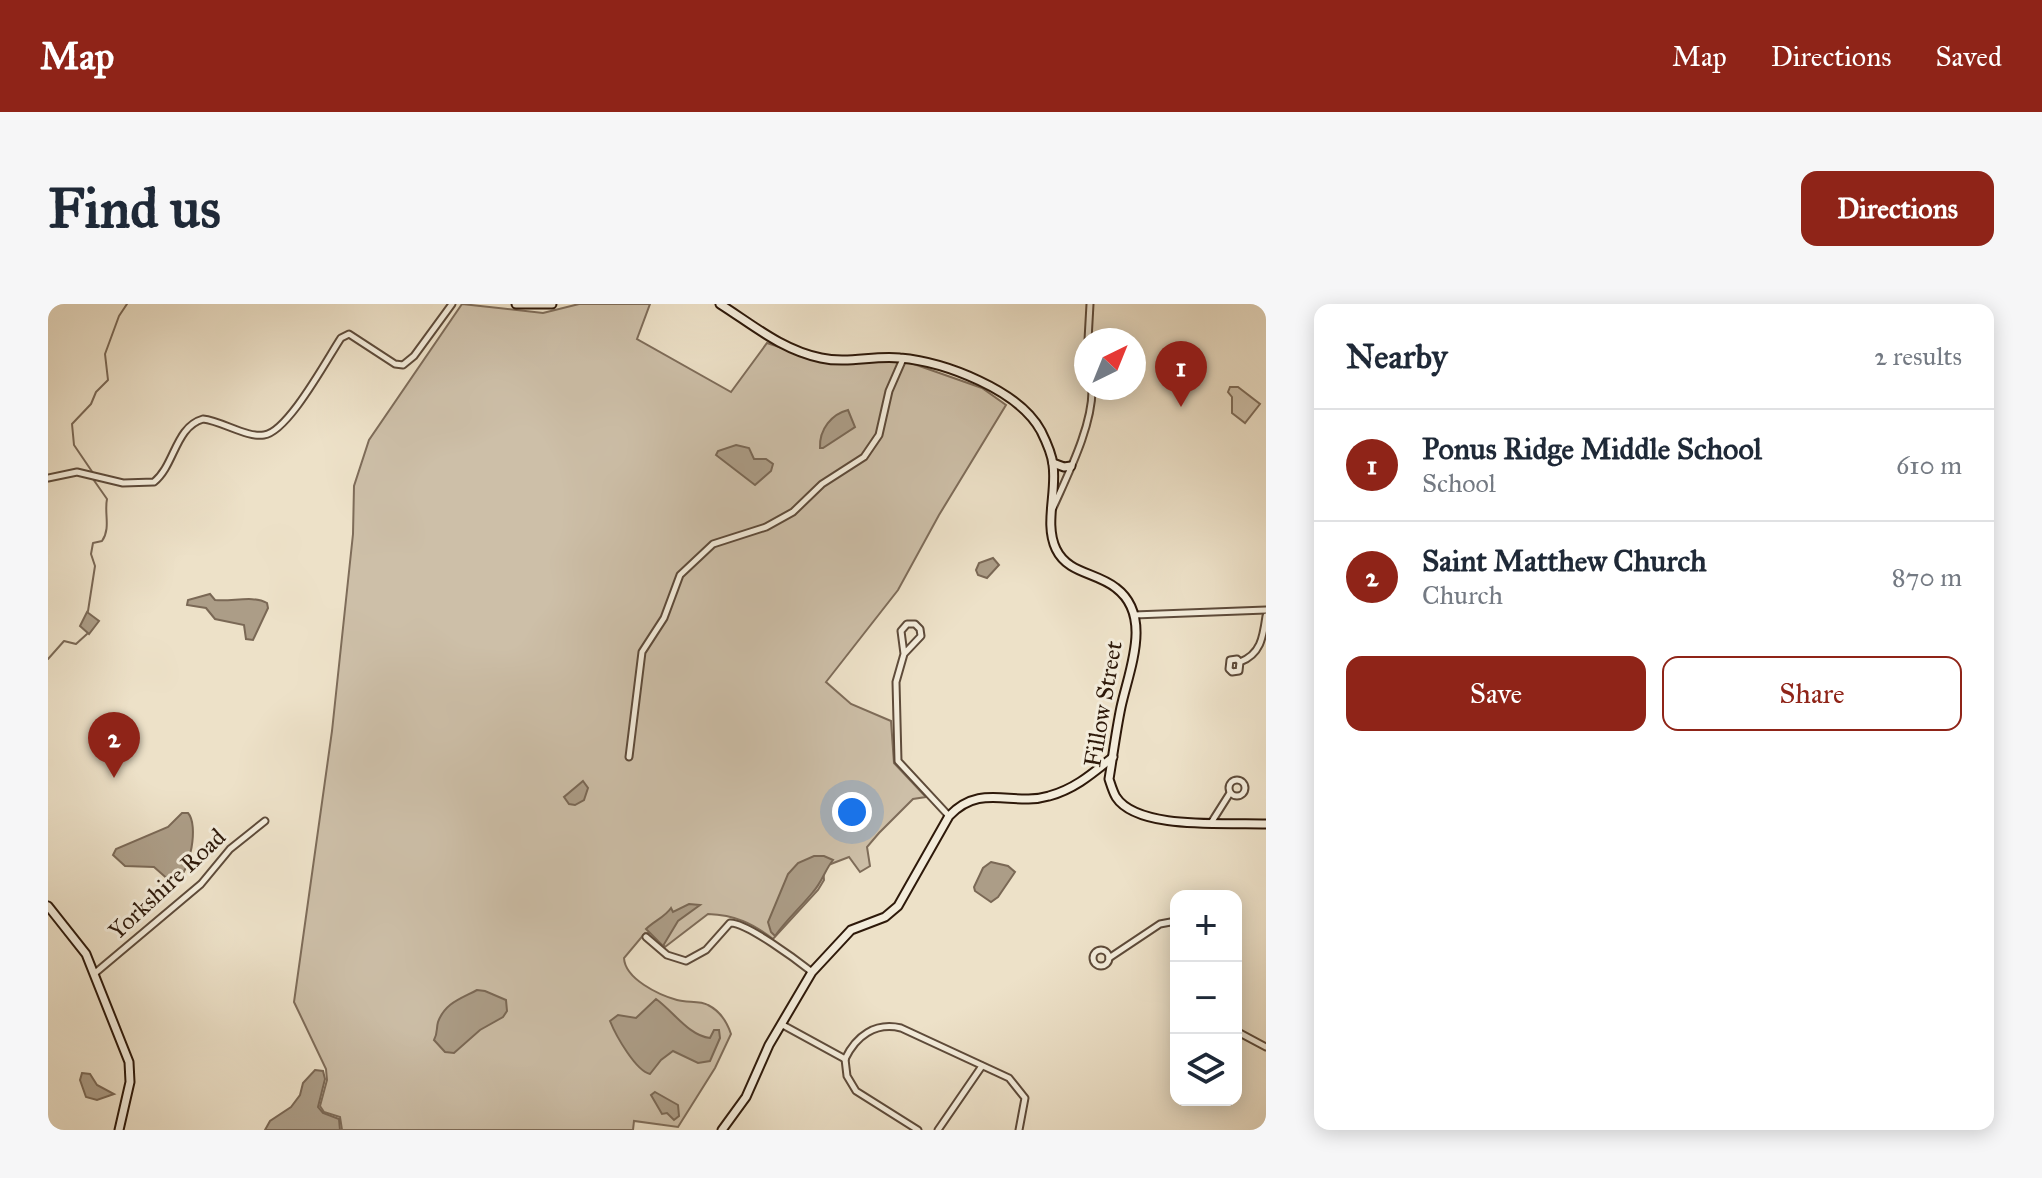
<!DOCTYPE html>
<meta charset="utf-8">
<style>
body{margin:0;font-family:"IM FELL Great Primer",serif;background:#f6f6f7;color:#1f2937}
.controls{position:absolute;right:24px;bottom:24px;display:grid;overflow:hidden;border-radius:16px;box-shadow:0 4px 20px #0003}
.controls button{width:72px;height:72px;display:grid;place-items:center;padding:0;border:0;border-bottom:2px solid #e0e1e3;background:#fff;color:#1f2937;font:40px sans-serif}
.compass{position:absolute;left:1026px;top:24px;width:72px;height:72px;border-radius:50%;background:#fff;box-shadow:0 4px 20px #0003;rotate:43deg}
.you{position:absolute;left:804px;top:508px;width:28px;height:28px;margin:-20px;border:6px solid #fff;border-radius:50%;background:#1a73e8;box-shadow:0 0 0 12px #1a73e833}
.badge{display:grid;place-items:center;width:52px;height:52px;border-radius:50%;background:#8f2418;color:#fff;font-size:26px;font-weight:700}
.pin{position:absolute;translate:-50% -66px;filter:drop-shadow(0 2px 4px #0008)}
.pin::after{content:'';position:absolute;top:42px;width:28px;height:24px;background:inherit;clip-path:polygon(0 0,100% 0,50% 100%)}
.list{margin:0;padding:0;list-style:none}
h2{display:flex;justify-content:space-between;align-items:center;height:104px;margin:0;padding:0 32px;font-size:34px}
h2 small{font-size:26px;font-weight:400;color:#747a83}
.list li{display:grid;grid-template-columns:52px 1fr auto;gap:24px;align-items:center;box-sizing:border-box;height:112px;padding:0 32px;border-top:2px solid #e0e1e3}
.list b{display:block;font-size:30px;white-space:nowrap}
.list p{margin:0;font-size:26px;white-space:nowrap;color:#747a83}
.list em{font-size:26px;font-style:normal;color:#747a83}
.actions{display:flex;gap:16px;padding:24px 32px}
.actions a{flex:1;padding:18px 0;border:2px solid #8f2418;border-radius:16px;text-align:center;font-size:28px;color:#8f2418}
.actions .main{background:#8f2418;color:#fff}
.icon{flex:none;width:44px;height:44px;fill:none;stroke:currentColor;stroke-width:2;stroke-linecap:round;stroke-linejoin:round}
.map{position:relative;flex:none;width:1218px;height:826px;overflow:hidden;border-radius:16px}
header{display:flex;align-items:center;gap:48px;box-sizing:border-box;height:112px;padding:0 40px;background:#8f2418;color:#fff}
header strong{font-size:38px}
nav{display:flex;gap:44px;margin-inline-start:auto;font-size:28px}
.intro{display:flex;align-items:center;justify-content:space-between;box-sizing:border-box;height:192px;padding:0 48px}
h1{margin:0;font-size:56px}
.button{padding:20px 36px;border-radius:16px;background:#8f2418;color:#fff;font-size:28px;font-weight:700}
main{display:flex;gap:48px;padding:0 48px}
aside{flex:1;background:#fff;border-radius:16px;box-shadow:0 4px 20px #0003}
.map>svg:first-child{display:block}
.green{fill:#cdbfa8;stroke:#7e6c59;stroke-width:2}
.water{fill:#ac9d87;stroke:#7a6855;stroke-width:2}
.lines{fill:none;stroke-linecap:round;stroke-linejoin:round}
.stream{stroke:#7a6855;stroke-width:2}
.street-casing{stroke:#5e4b3a;stroke-width:9}
.secondary-casing{stroke:#2e190a;stroke-width:11}
.street{stroke:#f3ecdb;stroke-width:5}
.secondary{stroke:#f3ecdb;stroke-width:7}
.labels{text-anchor:middle;dominant-baseline:central;stroke-width:6;stroke-linejoin:round;paint-order:stroke}
.street-label{font-size:24px;fill:#2e190a;stroke:#f3ecdb}
</style>
<header>
<strong>Map</strong>
<nav><a>Map</a><a>Directions</a><a>Saved</a></nav>
</header>
<div class="intro"><h1>Find us</h1><a class="button">Directions</a></div>
<main>
<div class="map">
<svg width="1218" height="826" viewBox="0 0 1218 826">
<rect width="100%" height="100%" fill="#ede1c8"/>
<filter id="stains"><feTurbulence type="fractalNoise" baseFrequency=".0025" numOctaves="4"/><feColorMatrix values="0 0 0 0 .2 0 0 0 0 .09 0 0 0 0 .02 0 0 0 .5 -.17"/></filter>
<radialGradient id="worn" r=".72"><stop offset=".6" stop-color="#630" stop-opacity="0"/><stop offset="1" stop-color="#630" stop-opacity=".3"/></radialGradient>
<!-- green -->
<g class="green">
<path d="M 414,0 L 495,9 L 531,0 L 602,0 L 589,35 L 683,88 L 719,39 L 780,59 L 844,56 L 860,58 L 934,84 L 958,101 L 891,211 L 850,286 L 778,378 L 803,400 L 843,417 L 846,459 L 878,493 L 865,495 L 831,529 L 819,543 L 822,562 L 812,568 L 801,553 L 775,563 L 776,576 L 770,586 L 725,635 C 704,619 687,611 660,610 L 617,643 L 604,629 L 597,629 L 576,654 C 577,675 611,691 629,696 C 639,699 652,696 660,701 C 672,707 679,718 683,730 L 667,764 L 630,823 L 586,817 L 585,826 L 294,826 L 292,813 L 276,808 L 272,802 L 279,776 L 278,765 L 246,698 L 284,427 L 305,230 L 306,182 L 321,136 Z"/>
<polygon points="1182,83 1190,83 1212,100 1197,119 1184,109 1184,93 1180,88"/>
</g>
<!-- water -->
<g class="water">
<path d="M 800,106 L 807,123 L 775,144 L 772,144 C 771,125 784,110 800,106 Z"/>
<polygon points="688,141 701,144 706,155 718,155 725,160 723,167 707,181 668,151 670,147"/>
<polygon points="945,254 951,261 939,274 930,271 928,266 931,259"/>
<path d="M 162,290 L 167,296 C 184,298 205,291 219,299 L 220,304 L 205,336 L 198,335 L 196,321 L 167,315 L 158,304 L 139,301 L 140,296 Z"/>
<polygon points="39,308 51,317 41,330 32,322"/>
<polygon points="535,477 540,484 536,496 527,501 521,500 516,493"/>
<path d="M 134,509 L 140,509 C 151,521 142,567 129,577 L 123,578 L 106,563 L 77,562 L 65,551 L 68,545 L 120,523 Z"/>
<path d="M 766,552 L 776,552 L 785,556 C 777,566 774,578 765,588 C 753,603 738,616 727,632 L 723,628 L 720,618 L 740,570 L 750,559 Z"/>
<polygon points="943,558 960,562 967,568 950,593 943,598 927,587 926,583 935,564"/>
<path d="M 641,600 L 652,601 L 630,617 L 615,642 L 598,625 C 606,617 617,613 623,604 L 625,608 Z"/>
<path d="M 429,686 L 437,687 L 458,696 L 459,707 L 455,713 L 432,726 L 406,749 L 397,748 L 386,736 C 390,729 388,725 390,718 C 397,699 412,695 429,686 Z"/>
<path d="M 608,695 C 625,707 641,732 662,734 L 666,726 L 671,726 L 672,734 L 662,757 L 650,759 L 625,747 L 613,756 L 602,770 C 588,767 568,732 562,717 L 570,711 L 588,714 Z"/>
<polygon points="267,766 275,767 277,775 270,803 275,809 291,815 292,826 217,826 222,817 243,803 252,791 255,779"/>
<polygon points="34,769 42,770 49,781 66,790 49,796 38,793 32,776"/>
<polygon points="607,788 630,801 631,812 626,816 619,809 614,810 603,791"/>
</g>
<g class="lines">
<!-- stream -->
<g class="stream">
<polyline points="45,169 26,141 24,120 43,100 48,88 60,76 57,50 71,12 79,0"/>
<path d="M 40,307 L 47,262 L 43,250 L 45,239 L 54,237 C 63,224 56,209 59,195 L 45,175"/>
<polyline points="0,355 16,337 28,340 39,330"/>
</g>
<!-- street casing -->
<g class="street-casing">
<g id="street">
<polyline points="1040,36 1042,0"/>
<path d="M 0,174 L 29,168 L 75,179 L 106,178 C 127,161 127,123 155,115 C 174,117 199,134 216,131 C 240,128 279,55 293,34 L 301,30 L 347,60 L 355,61 L 366,52 L 404,0"/>
<path d="M 1005,204 C 1020,170 1045,121 1044,84"/>
<polyline points="1086,311 1218,306"/>
<polyline points="856,350 853,327 859,320 867,320 872,325 873,332 856,350 848,378 850,457 901,512"/>
<path d="M 1192,358 L 1191,367 L 1184,368 L 1181,365 L 1182,356 L 1189,355 L 1192,358 C 1213,350 1215,333 1218,312"/>
<polyline points="581,453 594,348 616,314 632,271 665,240 718,223 745,208 774,180 816,153 831,131 841,87 855,55"/>
<circle cx="1189" cy="484" r="8"/>
<polyline points="1163,519 1182,489"/>
<path d="M 598,633 L 619,651 L 638,657 L 658,646 L 682,619 C 698,618 750,657 764,668"/>
<circle cx="1053" cy="654" r="8"/>
<polyline points="1061,654 1112,620 1128,617"/>
<polyline points="46,670 153,580 182,545 217,517"/>
<polyline points="733,720 797,755"/>
<polyline points="1188,727 1218,743"/>
<path d="M 797,755 C 808,732 827,718 853,724 L 961,774 L 977,794 L 971,826"/>
<polyline points="797,755 799,772 808,787 870,826"/>
<polyline points="890,826 934,762"/>
</g>
</g>
<!-- secondary casing -->
<g class="secondary-casing">
<g id="secondary">
<polyline points="468,0 504,0"/>
<path d="M 672,0 C 705,21 734,46 773,54 C 800,60 826,51 852,54 C 897,58 971,86 993,127 C 998,137 1004,150 1005,161 C 1009,188 996,220 1008,245 C 1020,270 1048,268 1068,284 C 1105,312 1081,366 1073,403 C 1068,427 1065,451 1061,475 C 1063,481 1065,488 1068,493 C 1090,527 1182,518 1218,520"/>
<polyline points="1005,159 1016,163 1023,162"/>
<polyline points="0,602 38,650 81,758 82,778 71,826"/>
<path d="M 674,826 L 698,793 L 721,741 L 764,668 L 803,626 L 837,613 L 850,602 L 901,512 C 933,478 964,503 1001,492 C 1027,485 1045,469 1065,453"/>
</g>
</g>
<!-- street -->
<use href="#street" class="street"/>
<!-- secondary -->
<use href="#secondary" class="secondary"/>
</g>
<g class="labels">
<!-- street labels -->
<g class="street-label">
<text transform="translate(1055 400) rotate(-80)">Fillow Street</text>
<text transform="translate(119 580) rotate(-43)">Yorkshire Road</text>
</g>
</g>
<rect width="100%" height="100%" filter="url(#stains)"/>
<rect width="100%" height="100%" fill="url(#worn)"/>
</svg>
<div class="controls">
<button>+</button>
<button>−</button>
<button><svg class="icon" aria-label="layers" viewBox="0 0 24 24"><path d="M12 4l9 5-9 5-9-5zM3 14l9 5 9-5"/></svg></button>
</div>
<svg class="compass" viewBox="-18 -18 36 36"><path d="M0-13l5 13h-10z" fill="#e53935"/><path d="M0 13l5-13h-10z" fill="#747a83"/></svg>
<div class="you"></div>
<div class="pin badge" style="left:1133px;top:103px">1</div>
<div class="pin badge" style="left:66px;top:474px">2</div>
</div>
<aside>
<h2>Nearby<small>2 results</small></h2>
<ul class="list">
<li><span class="badge">1</span><div><b>Ponus Ridge Middle School</b><p>School</p></div><em>610 m</em></li>
<li><span class="badge">2</span><div><b>Saint Matthew Church</b><p>Church</p></div><em>870 m</em></li>
</ul>
<div class="actions"><a class="main">Save</a><a>Share</a></div>
</aside>
</main>
